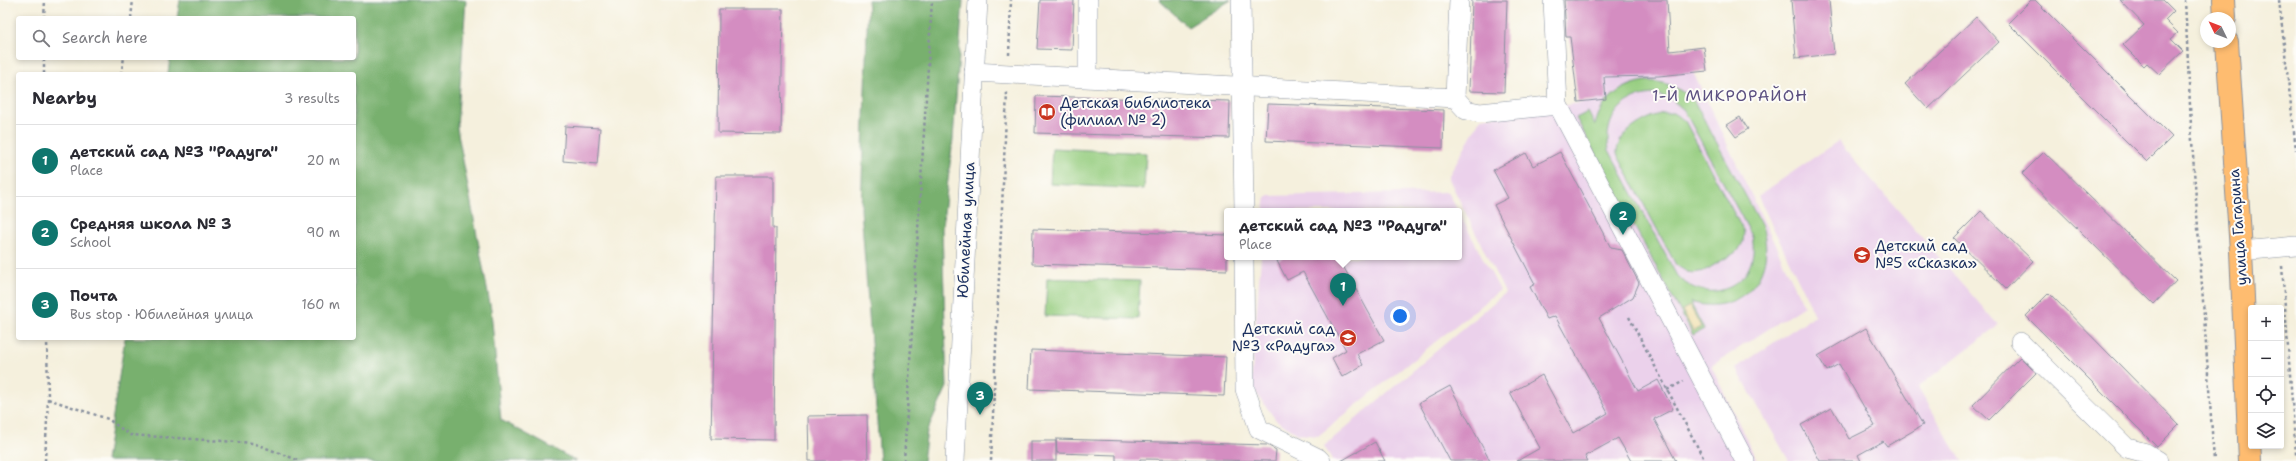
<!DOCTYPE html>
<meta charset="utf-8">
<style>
body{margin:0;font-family:"Shantell Sans",sans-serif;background:#f2f2f3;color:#2b2b33}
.controls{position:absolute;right:12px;bottom:12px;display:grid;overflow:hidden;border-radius:4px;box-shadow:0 2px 6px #0003}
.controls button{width:36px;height:36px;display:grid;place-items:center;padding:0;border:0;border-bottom:1px solid #e1e1e2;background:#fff;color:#2b2b33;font:20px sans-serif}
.compass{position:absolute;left:2200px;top:12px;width:36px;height:36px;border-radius:50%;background:#fff;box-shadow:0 2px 6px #0003;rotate:313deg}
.you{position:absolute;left:1400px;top:316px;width:14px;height:14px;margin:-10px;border:3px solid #fff;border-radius:50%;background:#1a73e8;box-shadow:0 0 0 6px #1a73e833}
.badge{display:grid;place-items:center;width:26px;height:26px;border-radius:50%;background:#0f766e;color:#fff;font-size:13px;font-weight:700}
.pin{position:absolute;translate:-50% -33px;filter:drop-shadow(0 1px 2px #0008)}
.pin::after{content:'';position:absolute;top:21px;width:14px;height:12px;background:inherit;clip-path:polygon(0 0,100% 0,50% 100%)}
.popup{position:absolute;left:1224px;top:208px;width:238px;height:52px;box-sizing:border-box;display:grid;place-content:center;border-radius:4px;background:#fff;filter:drop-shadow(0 1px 3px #0005);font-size:13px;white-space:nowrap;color:#7c7c81}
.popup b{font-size:15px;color:#2b2b33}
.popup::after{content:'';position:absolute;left:50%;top:100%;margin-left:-8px;border:8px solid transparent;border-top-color:#fff}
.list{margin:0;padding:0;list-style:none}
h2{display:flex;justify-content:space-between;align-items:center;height:52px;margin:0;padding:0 16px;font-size:17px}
h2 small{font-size:13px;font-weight:400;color:#7c7c81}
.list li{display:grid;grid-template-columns:26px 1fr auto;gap:12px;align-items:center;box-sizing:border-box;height:72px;padding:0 16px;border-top:1px solid #e1e1e2}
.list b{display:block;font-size:15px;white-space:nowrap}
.list p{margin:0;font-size:13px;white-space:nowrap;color:#7c7c81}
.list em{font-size:13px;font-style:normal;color:#7c7c81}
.icon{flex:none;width:22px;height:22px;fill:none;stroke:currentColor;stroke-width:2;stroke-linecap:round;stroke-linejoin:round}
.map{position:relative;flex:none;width:2296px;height:461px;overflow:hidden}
.search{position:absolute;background:#fff;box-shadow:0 2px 6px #0003;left:16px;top:16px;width:340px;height:44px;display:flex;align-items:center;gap:10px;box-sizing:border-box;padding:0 14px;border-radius:4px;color:#7c7c81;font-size:15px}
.panel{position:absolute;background:#fff;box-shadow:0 2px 6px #0003;left:16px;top:72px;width:340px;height:268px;border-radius:4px}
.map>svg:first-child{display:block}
.built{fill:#ebd1eb}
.green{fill:#96cd80;stroke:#587e6f;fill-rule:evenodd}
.forest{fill:#78b06e;stroke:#4a7066}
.sand{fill:#eeda9e;stroke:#84847e}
.building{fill:#d48dc1}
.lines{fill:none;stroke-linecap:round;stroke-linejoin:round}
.minor-casing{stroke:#88909e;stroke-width:20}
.major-casing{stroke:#88909e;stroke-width:24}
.path{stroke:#88909e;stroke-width:2.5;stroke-dasharray:3 3;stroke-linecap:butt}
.minor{stroke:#fff;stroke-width:19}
.major{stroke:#febc70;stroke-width:22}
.labels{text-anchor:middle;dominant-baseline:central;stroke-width:4;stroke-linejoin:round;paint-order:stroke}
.poi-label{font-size:15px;fill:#1b2f5e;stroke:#fdfcf7;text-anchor:start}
.street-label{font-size:15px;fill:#1b2f5e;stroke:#fdfcf7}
.neighbourhood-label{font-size:16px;letter-spacing:1px;fill:#5c5081;stroke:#fdfcf7}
</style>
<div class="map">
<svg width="2296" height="461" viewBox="0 0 2296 461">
<rect width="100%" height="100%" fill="#fdfcf7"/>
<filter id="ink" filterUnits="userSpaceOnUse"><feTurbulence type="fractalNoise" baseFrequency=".025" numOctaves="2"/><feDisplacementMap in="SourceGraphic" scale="8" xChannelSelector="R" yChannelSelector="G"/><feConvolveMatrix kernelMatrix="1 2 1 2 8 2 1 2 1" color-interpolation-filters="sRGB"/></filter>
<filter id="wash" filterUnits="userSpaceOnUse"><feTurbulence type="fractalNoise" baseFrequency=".012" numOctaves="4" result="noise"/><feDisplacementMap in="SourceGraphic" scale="16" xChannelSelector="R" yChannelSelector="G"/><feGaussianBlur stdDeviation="0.9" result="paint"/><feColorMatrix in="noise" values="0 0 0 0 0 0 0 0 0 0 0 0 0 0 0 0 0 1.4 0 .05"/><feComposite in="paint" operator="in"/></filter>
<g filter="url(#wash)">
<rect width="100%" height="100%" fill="#f5f0dd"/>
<!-- built -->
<g class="built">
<polygon points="1693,72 1804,306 1711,366 1757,461 1333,461 1324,446 1505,293 1448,177 1481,118 1606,99 1604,77"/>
<polygon points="1838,141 1998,325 1918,387 1962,461 1789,461 1736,368 1815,315 1758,196"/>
<polygon points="1448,192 1458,211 1264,211 1266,196"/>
<polygon points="1459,213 1500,290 1318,436 1298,434 1276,420 1251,386 1261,257 1459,257"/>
</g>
<!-- green -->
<g class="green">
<path d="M 1645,81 C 1665,81 1679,87 1694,101 L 1760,222 C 1781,271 1742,318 1690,302 L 1704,329 L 1693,335 L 1576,118 L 1588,112 L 1595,125 C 1601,100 1621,85 1645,81 ZM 1655,94 L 1671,99 L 1684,110 L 1752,236 C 1762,283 1711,310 1677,276 L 1609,150 C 1603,118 1623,95 1655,94 Z"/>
<path d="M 1663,113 L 1673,113 L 1685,121 L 1744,232 L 1743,242 L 1738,251 L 1704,271 L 1694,273 L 1687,272 L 1676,265 L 1617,154 C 1616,133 1645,118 1663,113 Z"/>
<polygon points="1052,148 1146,153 1144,189 1050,184"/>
<polygon points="1047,278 1140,281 1138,319 1045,316"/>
</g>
<!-- forest -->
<g class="forest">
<polygon points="180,0 466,0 457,128 491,310 501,420 576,461 106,461 125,338 354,338 354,74 168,74 170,58 354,58 354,18 177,18"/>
<polygon points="868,0 963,0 953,139 942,229 947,387 927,431 923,461 880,461 861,209"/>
<polygon points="1159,0 1231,0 1188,27"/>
</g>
<!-- sand -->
<polygon class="sand" points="1690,306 1701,327 1693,331 1682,310"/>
<g id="blocks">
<!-- building -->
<g class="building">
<polygon points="1040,0 1074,0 1072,50 1037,49"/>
<polygon points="1472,0 1507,0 1504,92 1469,91"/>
<polygon points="1564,0 1667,0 1670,51 1704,47 1707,71 1659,76 1604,77 1606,99 1578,102 1570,37 1566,37"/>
<polygon points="1791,0 1829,0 1834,54 1796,58"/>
<polygon points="2031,0 2035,0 2172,137 2147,162 2008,23"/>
<polygon points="2120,0 2163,0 2174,11 2165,20 2178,33 2171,39 2183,51 2159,74 2147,63 2144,66 2123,45 2144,25"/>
<polygon points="719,9 783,9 781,134 718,133"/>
<polygon points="1976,17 1999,42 1928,109 1905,84"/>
<polygon points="1036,96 1230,101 1229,138 1035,133"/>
<polygon points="1268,104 1444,110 1443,148 1266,141"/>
<polygon points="1740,117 1748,129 1736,137 1727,125"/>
<polygon points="565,126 600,128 597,164 563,161"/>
<polygon points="1560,152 1611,248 1622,250 1639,283 1633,297 1599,318 1638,391 1658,380 1673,409 1654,419 1676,461 1631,461 1618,438 1585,456 1588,461 1517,461 1540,448 1510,393 1542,375 1573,433 1608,413 1555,316 1547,319 1530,287 1535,284 1494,205 1508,198 1493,170 1526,153 1533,166"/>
<polygon points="2044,152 2176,281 2154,304 2022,174"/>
<polygon points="716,176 773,176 773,228 776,228 774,440 711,439"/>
<polygon points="1981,211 2033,261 2006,289 1954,238"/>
<polygon points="1033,229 1227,235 1227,270 1032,264"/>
<polygon points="1285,257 1338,257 1384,340 1357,354 1363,365 1342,377 1332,358 1346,350 1303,272 1287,280 1277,261"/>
<polygon points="2049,293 2179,425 2157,447 2026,316"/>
<polygon points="1866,328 1923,425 1887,446 1883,441 1858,455 1861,461 1820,461 1801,425 1832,408 1849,439 1875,426 1839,364 1827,371 1818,356"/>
<polygon points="1031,350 1226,357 1224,396 1029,389"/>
<polygon points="2020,357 2036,373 1989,420 1973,405"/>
<polygon points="1450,386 1490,461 1450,461 1419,403"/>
<polygon points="867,415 868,461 809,461 808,416"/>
<polygon points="1056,439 1267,445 1276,450 1275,461 1140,459 1140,461 1116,461 1116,455 1057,453"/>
<rect x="1031" y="441" width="25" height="20"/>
<polygon points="1375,442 1385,461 1341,461"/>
</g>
</g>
</g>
<g filter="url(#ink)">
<use href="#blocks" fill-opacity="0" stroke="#88909e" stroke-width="1"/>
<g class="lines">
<!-- minor casing -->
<g class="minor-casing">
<g id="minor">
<polyline points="1241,0 1244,211"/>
<polyline points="1553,0 1558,105 1745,461"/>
<polyline points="974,72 1455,98 1466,110 1480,113 1558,105"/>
<polyline points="1088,77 1088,0"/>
<polyline points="1455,98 1459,0"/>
<polyline points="2241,251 2296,246"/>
<polyline points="1244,257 1245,389 1259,429 1318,458 1321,461"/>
<polyline points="2020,342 2127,448 2146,453 2159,461"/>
<polyline points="955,461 978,0"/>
</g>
</g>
<!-- major casing -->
<g class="major-casing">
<g id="major">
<polyline points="2224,0 2225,18"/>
<polyline points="2227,42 2241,251 2250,461"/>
</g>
</g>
<!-- path -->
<g class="path">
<polyline points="2185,0 2191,126 2214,461"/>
<polyline points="2279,0 2296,150"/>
<polyline points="44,18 45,0"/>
<polyline points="131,18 133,0"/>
<polyline points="1009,55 1011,0"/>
<polyline points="44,74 44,58"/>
<polyline points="121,74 124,58"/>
<polyline points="2282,266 2296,455"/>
<polyline points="1629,317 1705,461"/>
<polyline points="1667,390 1684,381"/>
<polyline points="48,399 108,419 130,435 253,443 300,461"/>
<polyline points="45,461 48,399 47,338"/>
<polyline points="904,461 932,0"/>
<polyline points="991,461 1007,92"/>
</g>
<!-- minor -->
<use href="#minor" class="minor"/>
<!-- major -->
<use href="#major" class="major"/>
</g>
</g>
<!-- icons -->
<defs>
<g id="library-disc" transform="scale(0.9)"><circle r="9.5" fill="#c8321e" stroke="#fdfcf7"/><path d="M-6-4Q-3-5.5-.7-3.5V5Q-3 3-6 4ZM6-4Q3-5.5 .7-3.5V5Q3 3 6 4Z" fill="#fff"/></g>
<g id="school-disc" transform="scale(0.9)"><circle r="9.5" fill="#c8321e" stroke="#fdfcf7"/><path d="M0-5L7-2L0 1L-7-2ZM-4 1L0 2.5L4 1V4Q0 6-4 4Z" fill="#fff"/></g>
</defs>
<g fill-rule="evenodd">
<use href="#library-disc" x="1047" y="112"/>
<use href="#school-disc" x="1862" y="255"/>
<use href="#school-disc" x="1348" y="338"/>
</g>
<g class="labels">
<!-- poi labels -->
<g class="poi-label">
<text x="1060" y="103">Детская библиотека<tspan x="1060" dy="17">(филиал № 2)</tspan></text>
<text x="1875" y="246">Детский сад<tspan x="1875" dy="17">№5 «Сказка»</tspan></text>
<text x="1335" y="329" text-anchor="end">Детский сад<tspan x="1335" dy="17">№3 «Радуга»</tspan></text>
</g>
<!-- street labels -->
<g class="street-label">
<text transform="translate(2238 227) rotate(-94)">улица Гагарина</text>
<text transform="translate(966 230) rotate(-87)">Юбилейная улица</text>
</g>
<!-- neighbourhood labels -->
<g class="neighbourhood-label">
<text x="1730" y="95">1-Й МИКРОРАЙОН</text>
</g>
</g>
</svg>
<div class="controls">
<button>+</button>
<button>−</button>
<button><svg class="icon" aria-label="locate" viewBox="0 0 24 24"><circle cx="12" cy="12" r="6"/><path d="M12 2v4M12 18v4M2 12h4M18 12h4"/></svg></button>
<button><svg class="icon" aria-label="layers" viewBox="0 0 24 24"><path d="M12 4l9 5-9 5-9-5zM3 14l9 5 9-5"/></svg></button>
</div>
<svg class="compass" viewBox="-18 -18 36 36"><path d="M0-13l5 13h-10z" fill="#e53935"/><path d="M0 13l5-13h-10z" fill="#7c7c81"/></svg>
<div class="you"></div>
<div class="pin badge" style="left:1343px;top:306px">1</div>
<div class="popup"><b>детский сад №3 &quot;Радуга&quot;</b>Place</div>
<div class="pin badge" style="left:1623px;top:235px">2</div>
<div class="pin badge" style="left:980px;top:415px">3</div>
<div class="search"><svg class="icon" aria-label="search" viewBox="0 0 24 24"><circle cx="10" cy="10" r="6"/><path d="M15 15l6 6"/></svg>Search here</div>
<section class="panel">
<h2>Nearby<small>3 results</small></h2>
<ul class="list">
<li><span class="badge">1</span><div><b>детский сад №3 &quot;Радуга&quot;</b><p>Place</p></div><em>20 m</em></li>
<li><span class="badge">2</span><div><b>Средняя школа № 3</b><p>School</p></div><em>90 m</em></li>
<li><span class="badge">3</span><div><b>Почта</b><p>Bus stop · Юбилейная улица</p></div><em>160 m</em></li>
</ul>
</section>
</div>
